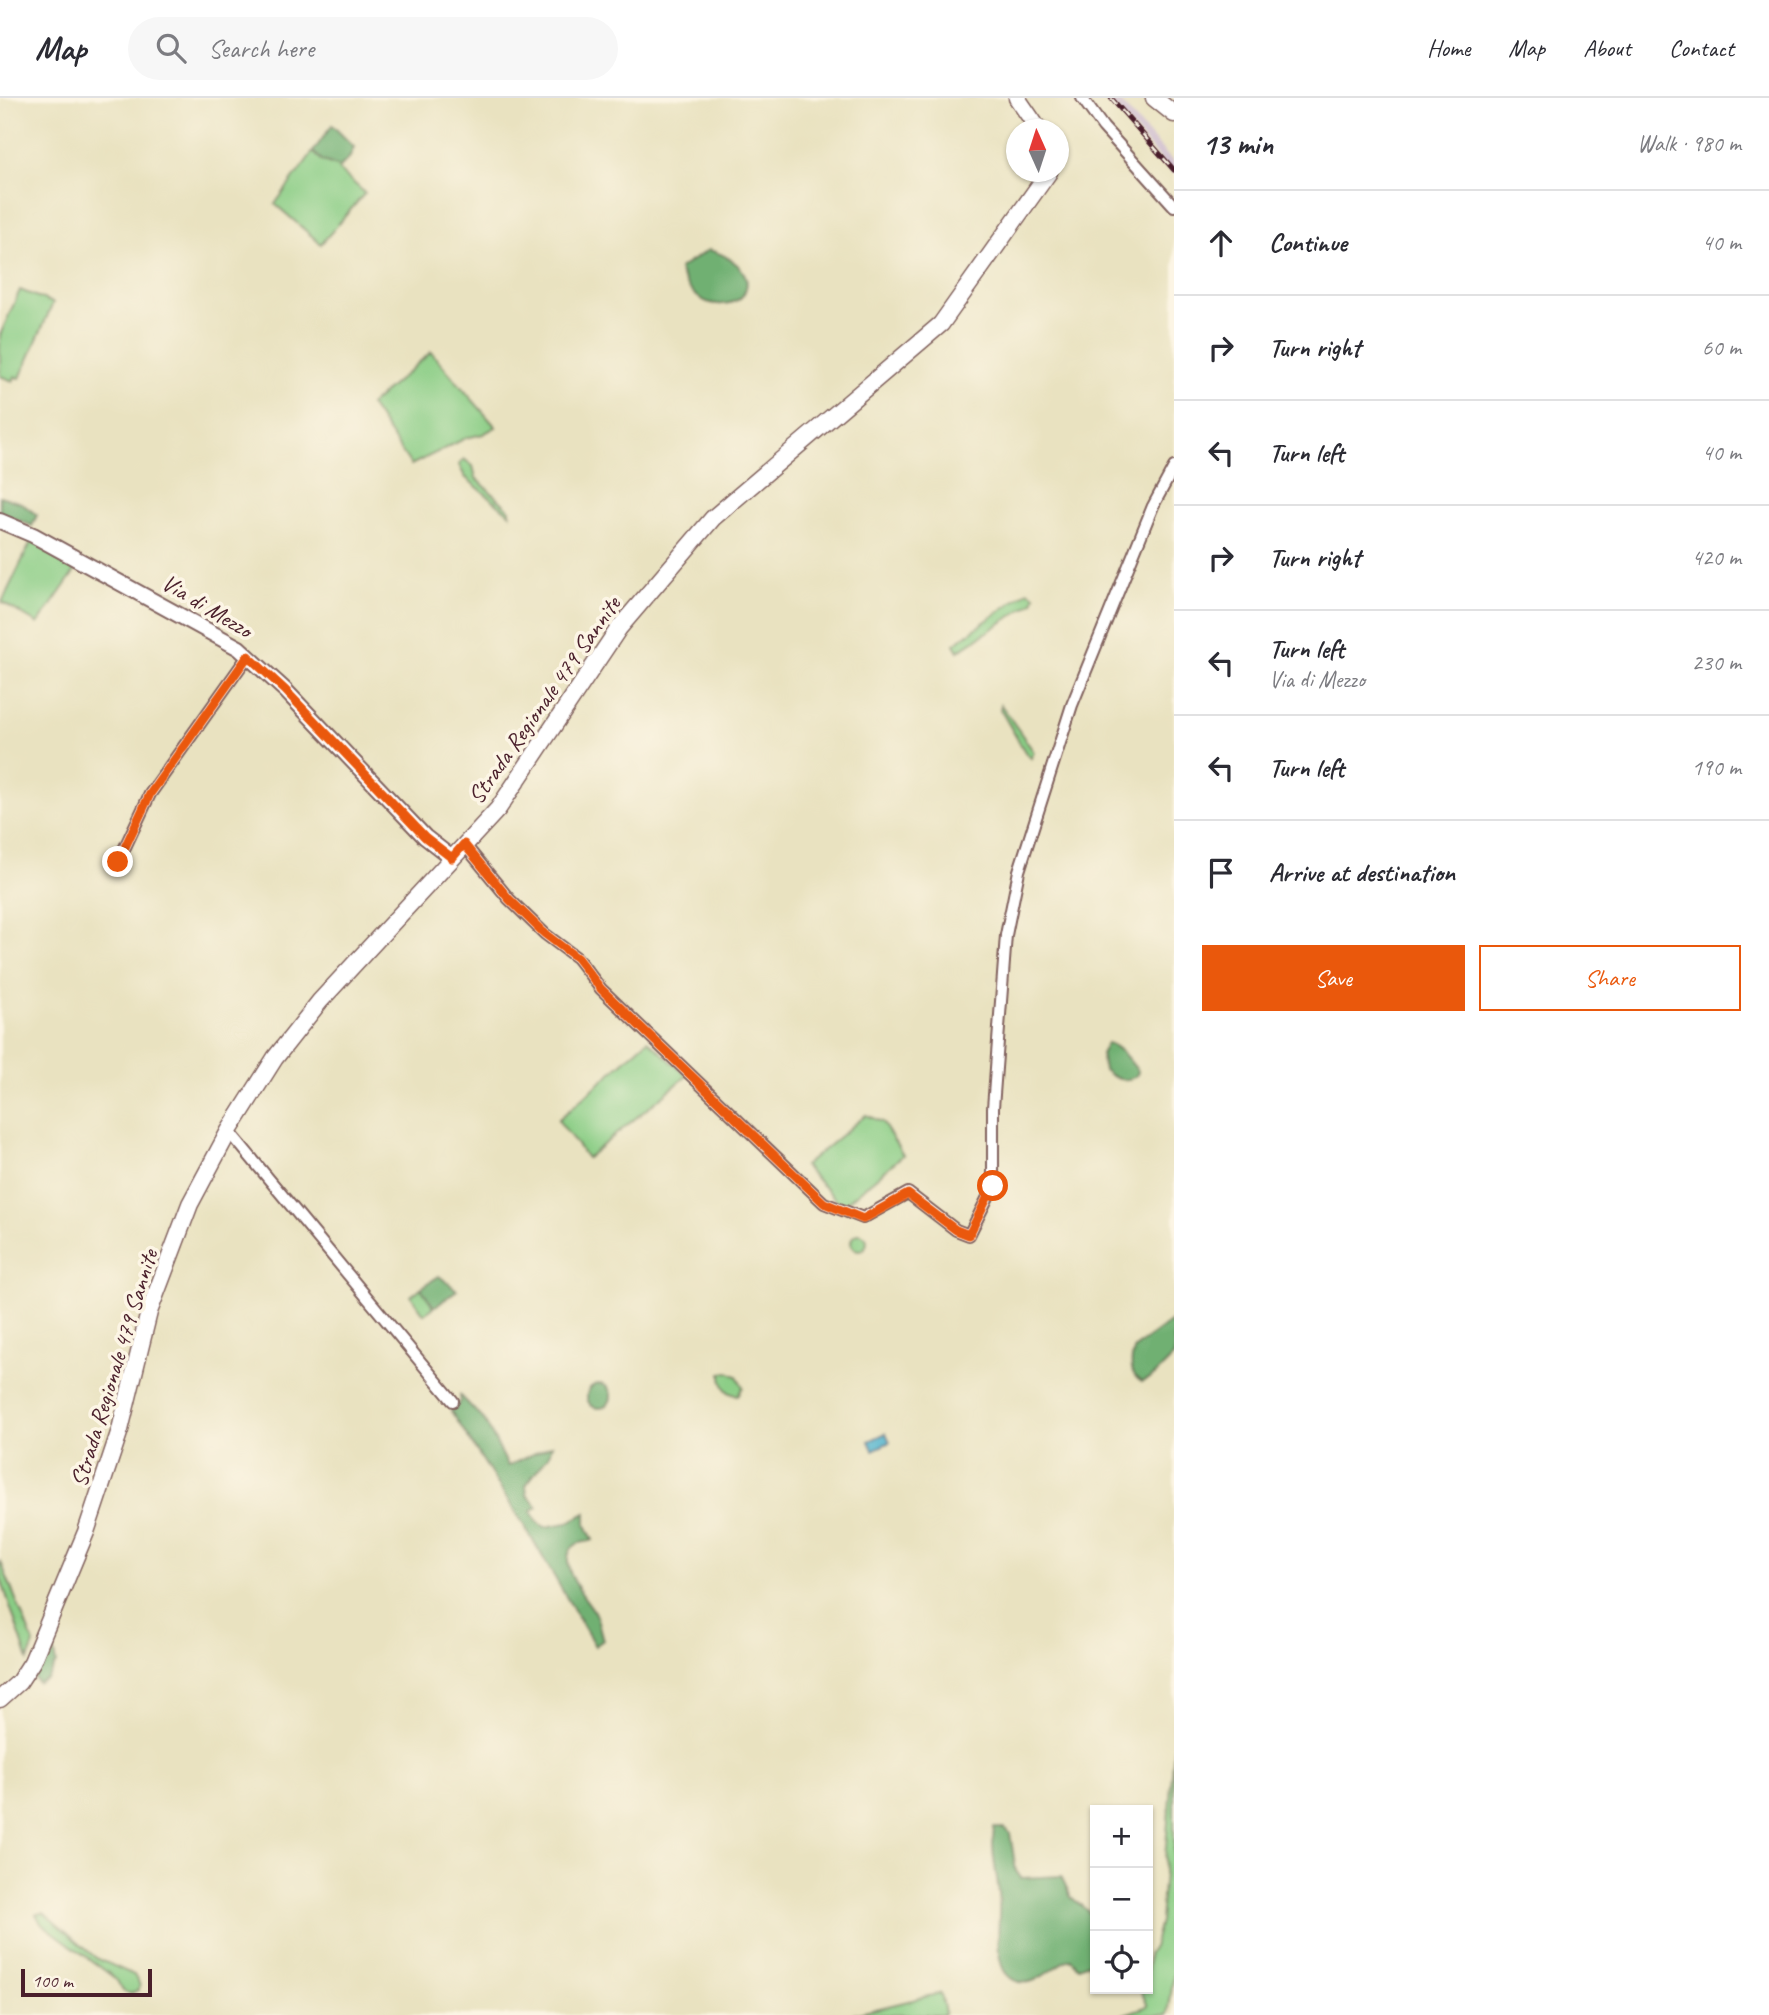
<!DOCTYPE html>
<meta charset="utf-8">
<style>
body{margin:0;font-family:Caveat,sans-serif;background:#f7f7f7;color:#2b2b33}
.controls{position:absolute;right:21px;bottom:21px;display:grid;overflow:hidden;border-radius:0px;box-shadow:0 2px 5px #0004}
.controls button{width:63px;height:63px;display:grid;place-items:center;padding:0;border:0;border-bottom:2px solid #e1e1e2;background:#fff;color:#2b2b33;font:35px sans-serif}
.compass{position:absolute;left:1006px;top:21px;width:63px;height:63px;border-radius:50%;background:#fff;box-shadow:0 2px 5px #0004;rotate:357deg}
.scale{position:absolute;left:21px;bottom:18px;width:131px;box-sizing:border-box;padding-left:7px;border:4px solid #4a1f2b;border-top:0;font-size:19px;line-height:24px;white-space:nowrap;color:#4a1f2b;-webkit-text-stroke:5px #fcf5e5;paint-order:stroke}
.stop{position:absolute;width:21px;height:21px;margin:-16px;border:5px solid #ea580c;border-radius:50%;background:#fff}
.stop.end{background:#ea580c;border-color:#fff;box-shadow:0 2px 7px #0008}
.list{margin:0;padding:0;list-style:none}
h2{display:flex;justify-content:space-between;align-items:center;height:91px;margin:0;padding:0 28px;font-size:30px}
h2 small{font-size:23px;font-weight:400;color:#7c7c81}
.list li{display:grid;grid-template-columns:46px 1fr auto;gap:21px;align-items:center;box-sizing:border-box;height:105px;padding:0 28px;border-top:2px solid #e1e1e2}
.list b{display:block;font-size:26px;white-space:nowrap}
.list p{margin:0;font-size:23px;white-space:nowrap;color:#7c7c81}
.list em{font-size:23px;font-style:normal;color:#7c7c81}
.actions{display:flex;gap:14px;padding:21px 28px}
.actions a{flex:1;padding:16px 0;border:2px solid #ea580c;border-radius:0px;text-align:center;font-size:24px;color:#ea580c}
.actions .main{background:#ea580c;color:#fff}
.icon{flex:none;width:38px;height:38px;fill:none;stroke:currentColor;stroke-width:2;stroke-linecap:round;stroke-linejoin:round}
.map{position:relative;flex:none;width:1174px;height:1917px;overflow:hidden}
header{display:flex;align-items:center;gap:42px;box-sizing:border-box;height:98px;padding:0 35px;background:#fff;border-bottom:2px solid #e1e1e2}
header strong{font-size:33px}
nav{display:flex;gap:38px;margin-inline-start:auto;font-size:24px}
.search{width:490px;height:63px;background:#f7f7f7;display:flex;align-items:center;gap:18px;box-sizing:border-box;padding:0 24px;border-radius:38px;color:#7c7c81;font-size:26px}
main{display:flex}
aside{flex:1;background:#fff}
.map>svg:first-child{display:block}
.industrial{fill:#cfbdcf}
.green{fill:#8acd85;stroke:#6a7658;stroke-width:2}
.forest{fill:#6fb072;stroke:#5c684e;stroke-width:2}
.water{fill:#4eb2cd;stroke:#4c687c;stroke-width:2}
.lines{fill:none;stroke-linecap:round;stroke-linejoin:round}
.street-casing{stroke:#82635f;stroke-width:14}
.secondary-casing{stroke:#82635f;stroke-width:18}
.primary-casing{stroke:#82635f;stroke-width:19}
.street{stroke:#fff;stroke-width:10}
.secondary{stroke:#fff;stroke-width:14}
.primary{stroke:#fff;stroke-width:16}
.rail-casing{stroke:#4a1f2b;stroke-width:5}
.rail{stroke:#fcf5e5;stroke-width:2.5;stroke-dasharray:8;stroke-linecap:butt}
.route{stroke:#ea580c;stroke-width:9}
.labels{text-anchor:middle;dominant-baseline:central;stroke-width:7;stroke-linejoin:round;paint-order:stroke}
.street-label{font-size:24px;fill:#4a1f2b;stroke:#fcf5e5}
</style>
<header>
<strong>Map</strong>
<div class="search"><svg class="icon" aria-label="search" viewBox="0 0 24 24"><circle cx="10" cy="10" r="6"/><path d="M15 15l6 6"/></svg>Search here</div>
<nav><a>Home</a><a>Map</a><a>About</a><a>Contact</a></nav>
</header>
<main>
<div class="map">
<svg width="1174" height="1917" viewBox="0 0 1174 1917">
<rect width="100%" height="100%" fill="#fcf5e5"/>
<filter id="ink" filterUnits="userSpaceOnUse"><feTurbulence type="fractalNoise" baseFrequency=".0143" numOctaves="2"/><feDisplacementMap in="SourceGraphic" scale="14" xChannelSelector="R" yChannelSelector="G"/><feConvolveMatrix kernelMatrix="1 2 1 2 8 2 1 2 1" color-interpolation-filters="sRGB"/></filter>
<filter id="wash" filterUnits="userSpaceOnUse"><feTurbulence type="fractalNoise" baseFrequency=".00686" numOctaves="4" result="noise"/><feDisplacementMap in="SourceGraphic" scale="28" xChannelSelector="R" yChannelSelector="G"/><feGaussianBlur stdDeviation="1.57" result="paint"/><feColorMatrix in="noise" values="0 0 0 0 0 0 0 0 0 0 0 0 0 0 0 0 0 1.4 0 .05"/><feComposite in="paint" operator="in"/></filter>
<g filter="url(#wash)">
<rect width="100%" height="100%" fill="#e9e2c0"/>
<!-- industrial -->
<polygon class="industrial" points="1107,0 1117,0 1174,65 1174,77"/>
<!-- green -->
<g class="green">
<polygon points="313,54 323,63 340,69 339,72 365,95 321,146 275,106"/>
<polygon points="20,192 53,205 20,280 15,279 13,283 0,278 0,237"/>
<polygon points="431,254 496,329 483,336 466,340 411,367 370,307"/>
<polygon points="464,361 473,368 476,380 510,412 510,416 465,379 459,367"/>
<polygon points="34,438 81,464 38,526 2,504"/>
<polygon points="1028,493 1035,497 1033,504 958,553 954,546"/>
<polygon points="1001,607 1034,654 1031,660 1025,654 1000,611"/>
<polygon points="648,942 687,978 587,1060 558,1022"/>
<polygon points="866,1017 882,1024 903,1057 842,1108 804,1068"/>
<circle cx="859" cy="1144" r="8"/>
<polygon points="421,1190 434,1209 424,1216 411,1198"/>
<path d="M 728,1274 L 737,1278 L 743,1289 L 738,1297 C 726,1297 721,1286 721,1275 Z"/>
<polygon points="0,1462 34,1546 28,1562 0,1478"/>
<polygon points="1174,1649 1174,1875 1168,1917 1122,1917 1148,1908 1140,1891 1148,1891 1148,1857 1153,1849 1160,1823"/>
<polygon points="44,1815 96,1860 134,1877 140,1888 138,1892 130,1896 123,1893 116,1881 41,1825 36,1816"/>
<polygon points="941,1895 945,1916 943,1917 851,1917"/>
</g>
<!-- forest -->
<g class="forest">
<polygon points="332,27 354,49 350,59 340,69 323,63 313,54"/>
<path d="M 708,152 C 726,155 757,174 743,197 C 738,204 731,205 723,206 C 701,208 686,191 679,171 Z"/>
<polygon points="0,398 21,405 37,417 32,428 0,414"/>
<path d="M 1107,945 C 1120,949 1129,962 1138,973 L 1137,977 C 1125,986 1114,981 1104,972 L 1101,956 Z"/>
<polygon points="439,1178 457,1192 434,1209 421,1190"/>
<path d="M 1174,1221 L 1174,1258 L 1155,1277 L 1142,1284 C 1129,1277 1130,1262 1135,1250 Z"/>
<circle cx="599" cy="1298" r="12"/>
<path d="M 460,1297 L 485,1323 L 508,1368 L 552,1347 L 549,1357 L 526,1387 L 527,1397 L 538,1409 L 531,1413 L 537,1424 L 545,1429 L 567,1425 L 586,1415 L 586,1427 L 593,1442 C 589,1444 581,1444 577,1446 C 553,1460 583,1498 592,1510 C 598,1519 600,1532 603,1542 L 595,1548 L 524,1427 L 451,1313 L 460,1304 Z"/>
<polygon points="44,1549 54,1555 56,1565 47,1581 38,1585 31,1577"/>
<path d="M 994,1730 L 1004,1730 L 1010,1735 L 1016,1773 L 1021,1780 L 1061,1778 L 1071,1799 L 1089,1814 L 1094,1829 L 1095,1854 L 1090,1864 L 1079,1869 L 1071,1861 C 1053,1865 1036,1893 1014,1882 C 989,1871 1002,1816 999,1795 C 996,1771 991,1755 994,1730 Z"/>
</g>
<!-- water -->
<polygon class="water" points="886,1335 890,1344 873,1352 869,1343"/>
</g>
<g filter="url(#ink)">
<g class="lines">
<!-- street casing -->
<g class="street-casing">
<g id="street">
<polyline points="1082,0 1103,29 1174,108"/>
<polyline points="464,746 509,801 545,836 577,860 601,891 824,1105 863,1120 908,1095 956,1132 969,1137 993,1089 993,1010 1006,837 1019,773 1072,607 1153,408 1174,369"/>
<polyline points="118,764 150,696 248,558"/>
<polyline points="229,1033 453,1303"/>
</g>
</g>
<!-- secondary casing -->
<g class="secondary-casing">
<polyline id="secondary" points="0,423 33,437 239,550 285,592 425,739 452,760"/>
</g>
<!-- primary casing -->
<g class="primary-casing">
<g id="primary">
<polyline points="1017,0 1039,32"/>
<polyline points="1154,0 1174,16"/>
<polyline points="0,1601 19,1584 32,1564 86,1434 120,1332 149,1214 190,1106 229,1033 275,960 320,903 498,711 619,530 713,420 941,226 1049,74"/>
</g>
</g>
<!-- street -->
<use href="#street" class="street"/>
<!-- secondary -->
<use href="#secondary" class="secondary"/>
<!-- primary -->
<use href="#primary" class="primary"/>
<!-- rail casing -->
<g class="rail-casing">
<polyline id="rail" points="1111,0 1174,72"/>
</g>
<!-- rail -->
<use href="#rail" class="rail"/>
</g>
</g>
<g class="lines" filter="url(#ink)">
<!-- route -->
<polyline class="route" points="118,764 150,696 248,558 285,592 425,739 452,760 464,746 509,801 545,836 577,860 601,891 824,1105 863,1121 908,1096 956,1132 969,1137 993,1088"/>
</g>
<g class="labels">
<!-- street labels -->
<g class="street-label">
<text transform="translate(207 508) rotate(31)">Via di Mezzo</text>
<text transform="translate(544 602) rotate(-55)">Strada Regionale 479 Sannite</text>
<text transform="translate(114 1270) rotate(-73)">Strada Regionale 479 Sannite</text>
</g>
</g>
</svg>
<div class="controls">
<button>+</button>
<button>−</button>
<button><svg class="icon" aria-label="locate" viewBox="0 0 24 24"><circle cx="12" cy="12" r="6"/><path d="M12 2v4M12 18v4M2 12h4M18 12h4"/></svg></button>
</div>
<svg class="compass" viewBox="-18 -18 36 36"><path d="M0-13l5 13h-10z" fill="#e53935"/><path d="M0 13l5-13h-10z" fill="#7c7c81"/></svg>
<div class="scale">100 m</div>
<div class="stop" style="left:993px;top:1088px"></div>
<div class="stop end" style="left:118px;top:764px"></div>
</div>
<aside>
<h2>13 min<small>Walk · 980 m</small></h2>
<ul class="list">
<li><svg class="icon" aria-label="ahead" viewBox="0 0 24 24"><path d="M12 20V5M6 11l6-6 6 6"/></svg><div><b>Continue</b></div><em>40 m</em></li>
<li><svg class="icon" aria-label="right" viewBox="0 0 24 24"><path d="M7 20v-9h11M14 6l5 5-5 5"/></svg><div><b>Turn right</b></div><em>60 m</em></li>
<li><svg class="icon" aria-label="left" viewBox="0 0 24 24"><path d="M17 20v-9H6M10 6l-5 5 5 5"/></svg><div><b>Turn left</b></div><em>40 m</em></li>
<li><svg class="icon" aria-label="right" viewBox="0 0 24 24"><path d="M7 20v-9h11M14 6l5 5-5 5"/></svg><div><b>Turn right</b></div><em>420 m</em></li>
<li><svg class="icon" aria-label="left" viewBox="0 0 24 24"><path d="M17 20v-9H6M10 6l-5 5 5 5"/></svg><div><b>Turn left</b><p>Via di Mezzo</p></div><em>230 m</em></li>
<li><svg class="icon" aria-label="left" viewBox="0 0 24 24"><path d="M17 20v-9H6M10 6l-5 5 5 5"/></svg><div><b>Turn left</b></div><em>190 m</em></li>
<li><svg class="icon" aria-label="arrive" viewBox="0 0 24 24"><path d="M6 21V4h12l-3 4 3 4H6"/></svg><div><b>Arrive at destination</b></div></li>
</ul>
<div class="actions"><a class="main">Save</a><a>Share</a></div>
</aside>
</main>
